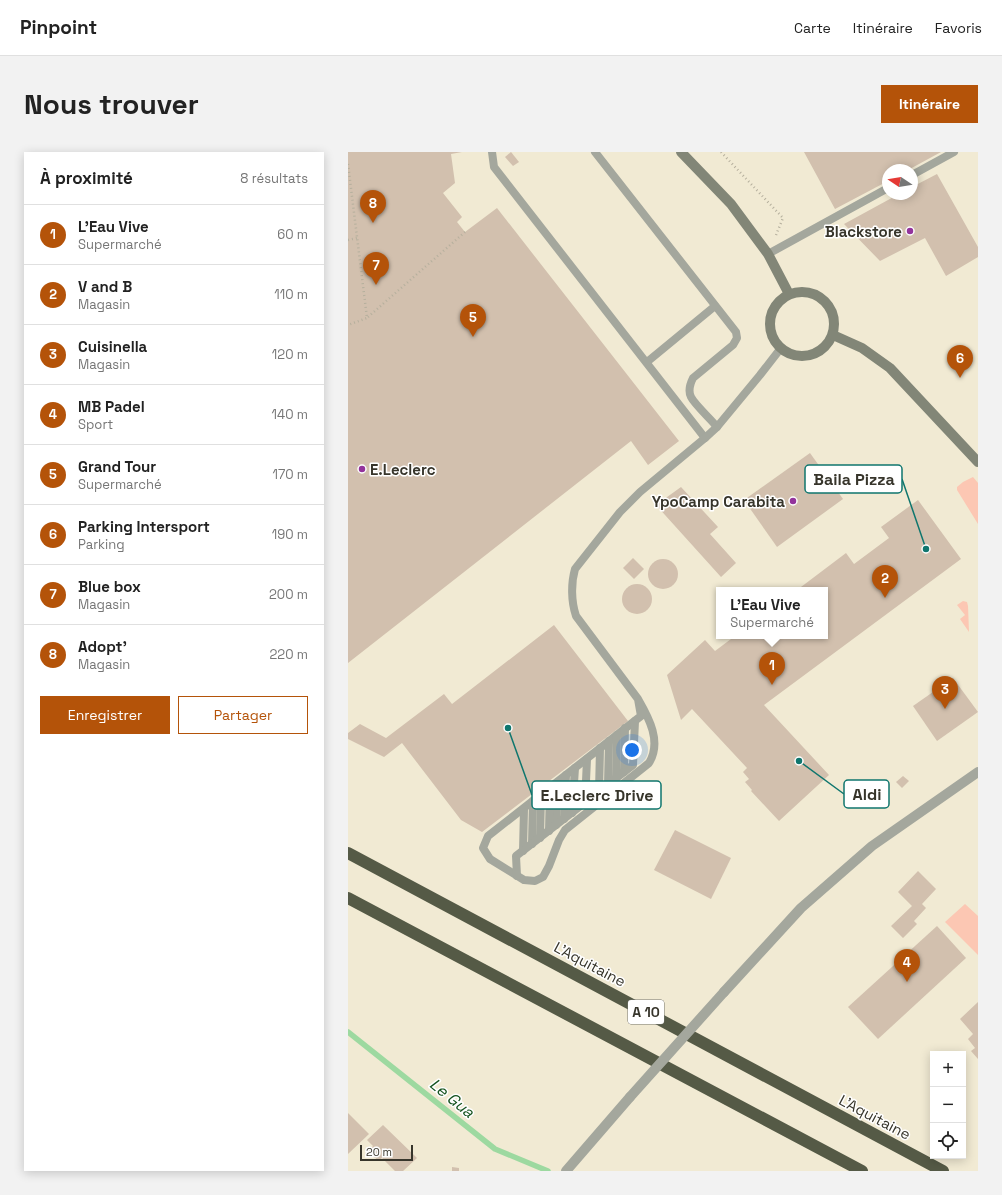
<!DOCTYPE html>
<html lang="fr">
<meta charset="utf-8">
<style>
body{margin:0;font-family:"Space Grotesk",sans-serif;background:#f2f2f2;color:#222}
.controls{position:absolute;right:12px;bottom:12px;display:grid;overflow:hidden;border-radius:0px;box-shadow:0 2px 10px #0003}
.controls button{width:36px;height:36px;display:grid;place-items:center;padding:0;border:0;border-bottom:1px solid #e0e0e0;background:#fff;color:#222;font:20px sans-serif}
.compass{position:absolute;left:534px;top:12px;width:36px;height:36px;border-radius:50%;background:#fff;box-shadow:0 2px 10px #0003;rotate:282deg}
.scale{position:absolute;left:12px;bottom:10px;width:53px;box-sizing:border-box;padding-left:4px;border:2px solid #37352b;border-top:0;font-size:11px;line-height:14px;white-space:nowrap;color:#37352b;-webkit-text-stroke:3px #fff;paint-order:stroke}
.you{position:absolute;left:284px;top:598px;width:14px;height:14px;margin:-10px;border:3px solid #fff;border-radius:50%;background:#1a73e8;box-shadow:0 0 0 6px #1a73e833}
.badge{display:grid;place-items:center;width:26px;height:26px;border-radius:50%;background:#b45309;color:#fff;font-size:13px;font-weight:700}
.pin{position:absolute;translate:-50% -33px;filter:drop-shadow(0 1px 2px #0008)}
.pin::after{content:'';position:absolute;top:21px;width:14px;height:12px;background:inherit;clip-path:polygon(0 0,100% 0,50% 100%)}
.popup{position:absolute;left:368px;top:435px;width:112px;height:52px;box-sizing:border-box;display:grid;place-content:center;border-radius:0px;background:#fff;filter:drop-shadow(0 1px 3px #0005);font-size:13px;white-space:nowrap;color:#767676}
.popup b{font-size:15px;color:#222}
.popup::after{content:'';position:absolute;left:50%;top:100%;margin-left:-8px;border:8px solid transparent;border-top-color:#fff}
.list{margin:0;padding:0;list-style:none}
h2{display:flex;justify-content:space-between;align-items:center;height:52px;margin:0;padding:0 16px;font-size:17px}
h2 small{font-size:13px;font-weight:400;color:#767676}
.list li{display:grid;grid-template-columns:26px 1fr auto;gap:12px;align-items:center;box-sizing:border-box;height:60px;padding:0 16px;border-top:1px solid #e0e0e0}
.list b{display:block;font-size:15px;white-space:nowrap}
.list p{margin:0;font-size:13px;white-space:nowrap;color:#767676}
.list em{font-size:13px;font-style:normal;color:#767676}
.actions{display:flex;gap:8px;padding:12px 16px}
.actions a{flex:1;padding:9px 0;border:1px solid #b45309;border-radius:0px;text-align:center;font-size:14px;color:#b45309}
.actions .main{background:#b45309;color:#fff}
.icon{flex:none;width:22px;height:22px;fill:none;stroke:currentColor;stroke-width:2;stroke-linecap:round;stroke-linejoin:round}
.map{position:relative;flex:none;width:630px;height:1019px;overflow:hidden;border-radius:0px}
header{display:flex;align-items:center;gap:24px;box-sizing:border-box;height:56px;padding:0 20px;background:#fff;border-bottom:1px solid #e0e0e0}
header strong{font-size:19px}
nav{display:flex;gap:22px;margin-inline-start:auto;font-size:14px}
.intro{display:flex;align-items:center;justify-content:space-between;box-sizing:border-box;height:96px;padding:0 24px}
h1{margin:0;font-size:28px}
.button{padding:10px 18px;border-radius:0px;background:#b45309;color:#fff;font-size:14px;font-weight:700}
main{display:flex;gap:24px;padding:0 24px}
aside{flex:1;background:#fff;border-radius:0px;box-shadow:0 2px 10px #0003}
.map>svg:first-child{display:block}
.green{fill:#fcc7b3}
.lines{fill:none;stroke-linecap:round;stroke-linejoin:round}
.stream{stroke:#9dd9a0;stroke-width:5.5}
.building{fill:#d2c0ae}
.path{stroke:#b5af9d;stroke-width:2.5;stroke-dasharray:1 3;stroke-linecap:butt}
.lane{stroke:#a4a79d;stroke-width:8}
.street{stroke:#a4a79d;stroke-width:10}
.secondary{stroke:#828677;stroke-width:10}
.highway{stroke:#555a46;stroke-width:12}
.street-bridge{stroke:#a4a79d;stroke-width:10}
.poi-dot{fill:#93339c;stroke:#fff;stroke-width:1.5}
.labels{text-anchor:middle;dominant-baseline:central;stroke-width:3;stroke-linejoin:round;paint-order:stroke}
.shield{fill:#fff;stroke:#73726b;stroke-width:1}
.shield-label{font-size:14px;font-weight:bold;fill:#37352b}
.poi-label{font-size:15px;font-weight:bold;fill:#37352b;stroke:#fff;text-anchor:end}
.street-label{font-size:15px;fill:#37352b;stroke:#fff}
.water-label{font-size:16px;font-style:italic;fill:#15531e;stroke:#fff}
.leader{fill:none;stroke:#0f766e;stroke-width:1.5}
.callout-dot{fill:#0f766e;stroke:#fff;stroke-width:1.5}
.callout{fill:#fff;stroke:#0f766e;stroke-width:1.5}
.callout-label{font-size:16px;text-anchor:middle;font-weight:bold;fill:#37352b}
</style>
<header>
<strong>Pinpoint</strong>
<nav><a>Carte</a><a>Itinéraire</a><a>Favoris</a></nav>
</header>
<div class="intro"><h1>Nous trouver</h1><a class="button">Itinéraire</a></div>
<main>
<aside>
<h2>À proximité<small>8 résultats</small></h2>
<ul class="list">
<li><span class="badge">1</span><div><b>L'Eau Vive</b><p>Supermarché</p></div><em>60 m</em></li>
<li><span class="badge">2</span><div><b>V and B</b><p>Magasin</p></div><em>110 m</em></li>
<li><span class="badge">3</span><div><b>Cuisinella</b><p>Magasin</p></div><em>120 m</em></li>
<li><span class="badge">4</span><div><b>MB Padel</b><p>Sport</p></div><em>140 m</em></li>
<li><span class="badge">5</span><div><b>Grand Tour</b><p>Supermarché</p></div><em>170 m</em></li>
<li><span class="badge">6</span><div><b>Parking Intersport</b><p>Parking</p></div><em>190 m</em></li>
<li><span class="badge">7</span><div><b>Blue box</b><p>Magasin</p></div><em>200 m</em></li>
<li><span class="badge">8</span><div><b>Adopt'</b><p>Magasin</p></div><em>220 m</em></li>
</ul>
<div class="actions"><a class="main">Enregistrer</a><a>Partager</a></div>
</aside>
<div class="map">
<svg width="630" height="1019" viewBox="0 0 630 1019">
<rect width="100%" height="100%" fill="#f1ead3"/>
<!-- green -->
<g class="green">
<polygon points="625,325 630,331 630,372 609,338 609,335 615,330"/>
<polygon points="615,449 619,450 620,454 621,480 612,467 617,463 609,453"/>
<polygon points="617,752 630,764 630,803 597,770"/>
</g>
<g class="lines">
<!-- stream -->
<polyline class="stream" points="0,880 147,997 200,1019"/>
</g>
<!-- building -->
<g class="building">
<polygon points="0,0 114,0 103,2 107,31 95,41 114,65 109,70 117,80 149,56 331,289 300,313 283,289 0,511"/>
<polygon points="163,0 171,10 165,14 157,5"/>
<polygon points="456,0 593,0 560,18 540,18 540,29 487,57"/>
<polygon points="589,22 630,95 630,105 598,124 577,86 532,109 496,72 551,42 564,42 564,35"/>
<polygon points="462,301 495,347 429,395 396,348"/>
<polygon points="333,335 370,375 362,382 388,411 373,425 308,353"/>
<polygon points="570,348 613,407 416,553 481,623 431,669 403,639 404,638 397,630 401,627 395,620 399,616 344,557 333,568 319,523 357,488 367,499 387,484 477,484 477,438 449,438 498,401 506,412 541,386 533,375"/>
<polygon points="285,406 296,417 286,427 275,416"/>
<circle cx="315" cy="422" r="15"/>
<circle cx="289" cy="447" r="15"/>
<polygon points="206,473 280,569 134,680 113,668 54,591 36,605 0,587 0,581 12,572 38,586 96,542 104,552"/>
<polygon points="605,526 630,560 589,589 565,554"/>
<polygon points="555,624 561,629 554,636 548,630"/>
<polygon points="327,678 383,706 363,747 306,718"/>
<polygon points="570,719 588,737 574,752 578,756 566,769 569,772 555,786 543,774 564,754 550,740"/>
<polygon points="589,774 618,806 530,887 500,855"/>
<polygon points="630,850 630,907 623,899 627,896 620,887 625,882 612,867"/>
<polygon points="0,961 21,982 0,1002"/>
<polygon points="35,973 69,1006 55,1019 47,1019 34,1006 31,1009 20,1000 25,994 19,988"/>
<polygon points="104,1015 111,1016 111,1019 104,1019"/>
</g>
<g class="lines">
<!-- path -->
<g class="path">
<polyline points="373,0 435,66 428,83"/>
<polyline points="0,12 19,166 0,173"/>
<polyline points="0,88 9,86"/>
<polyline points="20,165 117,80"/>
</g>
<!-- lane -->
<g class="lane">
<polyline points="144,0 146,15 357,286"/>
<path d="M 247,0 L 388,180 L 389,186 L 385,193 L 345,226 C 342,232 340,239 343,245 C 347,253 363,267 369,275"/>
<polyline points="564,23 606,0"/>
<polyline points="420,102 540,36"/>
<polyline points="299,210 367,154"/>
<path d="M 290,547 C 301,566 314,590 301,611 L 217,678 L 211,688 L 201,714 L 195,725 L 187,729 L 176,728 L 142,707 L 135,696 L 140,684 L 293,564 L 290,547 L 228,464 C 223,449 223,431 227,417 L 272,360 L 292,340 L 357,286 L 369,275 L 412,223 L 433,196"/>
<polyline points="276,620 277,576"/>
<polyline points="268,627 269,583"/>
<polyline points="260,633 261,589"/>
<polyline points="251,640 252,596"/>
<polyline points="237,651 239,607"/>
<polyline points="224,661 227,616"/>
<polyline points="216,667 218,623"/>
<polyline points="208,673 210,630"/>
<polyline points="201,679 202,636"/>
<polyline points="192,686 193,642"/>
<polyline points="184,692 185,649"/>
<polyline points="175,699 176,657"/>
<polyline points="169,724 168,704 285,613 287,569"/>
</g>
<!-- street -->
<g class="street">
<polyline points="376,840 453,756 524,694 630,620"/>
<polyline points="218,1019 282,945"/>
</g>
<!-- secondary -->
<g class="secondary">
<polyline points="333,0 383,52 420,102 441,142"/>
<circle cx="454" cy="172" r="32"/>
<polyline points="485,183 514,196 542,216 630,310"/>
</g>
<!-- highway -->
<g class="highway">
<polyline points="0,701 595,1019"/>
<polyline points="0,746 514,1019"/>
</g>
<!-- street-bridge -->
<polyline class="street-bridge" points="282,945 376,840"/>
</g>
<!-- markers -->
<g class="poi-dot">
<circle cx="562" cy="79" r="4"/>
<circle cx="14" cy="317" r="4"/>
<circle cx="445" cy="349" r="4"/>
</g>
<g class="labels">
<!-- shield labels -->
<rect class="shield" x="280" y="848" width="36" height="24" rx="3"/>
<g class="shield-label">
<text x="298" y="860">A 10</text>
</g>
<!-- poi labels -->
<g class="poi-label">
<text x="554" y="79">Blackstore</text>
<text x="22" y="317" text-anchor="start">E.Leclerc</text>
<text x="437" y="349">YpoCamp Carabita</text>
</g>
<!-- street labels -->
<g class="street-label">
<text transform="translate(242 812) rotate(28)">L'Aquitaine</text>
<text transform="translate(527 965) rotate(28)">L'Aquitaine</text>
</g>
<!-- water labels -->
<g class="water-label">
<text transform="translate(104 946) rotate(39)">Le Gua</text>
</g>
</g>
<!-- callouts -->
<path class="leader" d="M578 397L554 327M451 609L496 642M160 576L184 643"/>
<g class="callout-dot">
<circle cx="578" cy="397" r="4"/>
<circle cx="451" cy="609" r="4"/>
<circle cx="160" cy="576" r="4"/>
</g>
<g class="callout">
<rect x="457" y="313" width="97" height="28" rx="4"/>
<rect x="496" y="628" width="45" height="28" rx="4"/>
<rect x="184" y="629" width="129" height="28" rx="4"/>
</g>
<g class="callout-label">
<text x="506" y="333">Baila Pizza</text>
<text x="519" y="648">Aldi</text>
<text x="249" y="649">E.Leclerc Drive</text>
</g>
</svg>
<div class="controls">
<button>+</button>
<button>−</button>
<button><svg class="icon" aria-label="locate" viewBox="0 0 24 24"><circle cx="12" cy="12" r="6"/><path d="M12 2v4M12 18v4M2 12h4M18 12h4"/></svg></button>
</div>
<svg class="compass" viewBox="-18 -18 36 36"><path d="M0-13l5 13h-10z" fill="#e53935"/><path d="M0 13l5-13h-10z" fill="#767676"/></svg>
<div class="scale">20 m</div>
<div class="you"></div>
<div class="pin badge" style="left:424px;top:533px">1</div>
<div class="popup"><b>L'Eau Vive</b>Supermarché</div>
<div class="pin badge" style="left:537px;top:446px">2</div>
<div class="pin badge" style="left:597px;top:557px">3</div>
<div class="pin badge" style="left:559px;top:830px">4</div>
<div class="pin badge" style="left:125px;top:185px">5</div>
<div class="pin badge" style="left:612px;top:226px">6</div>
<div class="pin badge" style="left:28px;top:133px">7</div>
<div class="pin badge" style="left:25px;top:71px">8</div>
</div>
</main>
